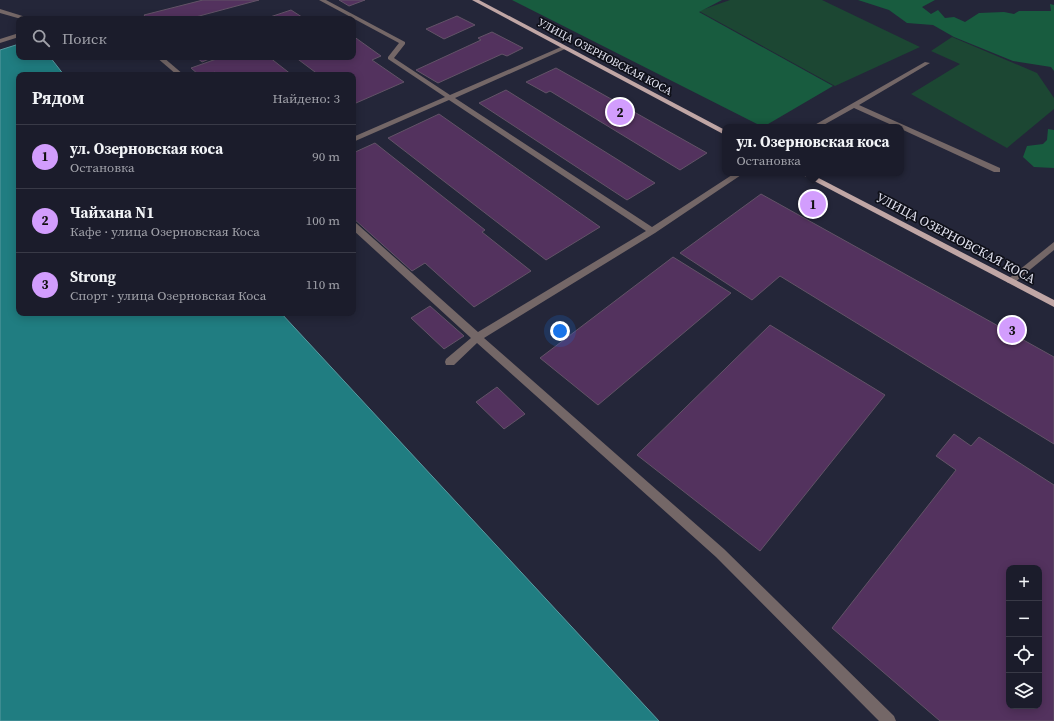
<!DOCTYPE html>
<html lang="ru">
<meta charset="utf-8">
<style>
body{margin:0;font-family:"Source Serif 4",serif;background:#242533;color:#f1f3f6}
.controls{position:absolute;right:12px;bottom:12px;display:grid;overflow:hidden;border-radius:8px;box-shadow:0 2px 10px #0003}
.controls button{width:36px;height:36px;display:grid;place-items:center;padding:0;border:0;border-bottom:1px solid #393a47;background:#1b1c2b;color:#f1f3f6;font:20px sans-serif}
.you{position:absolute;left:560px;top:331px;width:14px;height:14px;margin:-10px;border:3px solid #fff;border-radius:50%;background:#1a73e8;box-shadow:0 0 0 6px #1a73e833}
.badge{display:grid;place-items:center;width:26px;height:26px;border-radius:50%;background:#d29dfd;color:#111;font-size:13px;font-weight:700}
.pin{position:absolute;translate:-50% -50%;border:2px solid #fff;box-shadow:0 1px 4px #0006}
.popup{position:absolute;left:722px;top:124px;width:182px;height:52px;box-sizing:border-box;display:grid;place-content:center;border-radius:8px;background:#1b1c2b;filter:drop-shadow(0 1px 3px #0005);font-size:13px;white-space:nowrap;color:#a0a1a9}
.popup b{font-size:15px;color:#f1f3f6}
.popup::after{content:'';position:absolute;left:50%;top:100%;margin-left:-8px;border:8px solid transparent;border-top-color:#1b1c2b}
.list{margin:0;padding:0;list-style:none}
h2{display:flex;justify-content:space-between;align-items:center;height:52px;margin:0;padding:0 16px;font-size:17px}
h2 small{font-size:13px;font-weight:400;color:#a0a1a9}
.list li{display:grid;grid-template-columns:26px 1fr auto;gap:12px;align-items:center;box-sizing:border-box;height:64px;padding:0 16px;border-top:1px solid #393a47}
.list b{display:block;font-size:15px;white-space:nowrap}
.list p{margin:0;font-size:13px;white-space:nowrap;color:#a0a1a9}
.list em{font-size:13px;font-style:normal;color:#a0a1a9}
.icon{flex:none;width:22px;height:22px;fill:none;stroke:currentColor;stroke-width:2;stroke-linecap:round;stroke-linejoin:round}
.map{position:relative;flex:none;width:1054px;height:721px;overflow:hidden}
.search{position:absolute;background:#1b1c2b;box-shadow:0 2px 10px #0003;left:16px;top:16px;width:340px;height:44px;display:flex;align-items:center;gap:10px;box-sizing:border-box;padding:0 14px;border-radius:8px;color:#a0a1a9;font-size:15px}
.panel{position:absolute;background:#1b1c2b;box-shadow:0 2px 10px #0003;left:16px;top:72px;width:340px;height:244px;border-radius:8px}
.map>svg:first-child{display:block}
.green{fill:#1c4733}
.forest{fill:#185c3f}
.water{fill:#207d81;stroke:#5a9ba2}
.building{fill:#53325e;stroke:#625367;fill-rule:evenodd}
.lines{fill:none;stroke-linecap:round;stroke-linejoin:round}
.minor{fill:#746767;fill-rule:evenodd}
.major{fill:#c0a6a5;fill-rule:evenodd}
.labels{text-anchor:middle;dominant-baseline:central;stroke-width:3.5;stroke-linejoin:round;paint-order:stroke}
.far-street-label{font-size:11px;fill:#e0e1ef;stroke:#0f1019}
.street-label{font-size:13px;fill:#e0e1ef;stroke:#0f1019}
</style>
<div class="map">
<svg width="1054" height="721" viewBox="0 0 1054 721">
<rect width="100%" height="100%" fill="#242639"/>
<!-- green -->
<g class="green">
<polygon points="730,0 822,0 920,47 835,86 699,11"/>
<polygon points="952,37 1037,73 1054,98 1054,109 1007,148 911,94 960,64 931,51"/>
</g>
<!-- forest -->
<g class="forest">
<polygon points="512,0 722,0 699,12 833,86 763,127"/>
<polygon points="858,0 935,0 922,7 931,14 938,10 945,18 954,17 965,22 979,13 1004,12 1014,14 1019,11 1051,11 1050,4 1054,5 1054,71 1051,67 1013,61 954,37 933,25 907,23 889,10"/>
<polygon points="1048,129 1054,130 1054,168 1034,167 1023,157 1027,146 1043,144 1047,140"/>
</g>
<!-- water -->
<polygon class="water" points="19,44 19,57 50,57 64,75 19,75 19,313 281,313 659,721 0,721 0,50"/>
<!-- building -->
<g class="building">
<polygon points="203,0 259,0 188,19 147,19 144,15"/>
<polygon points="339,0 365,0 349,6"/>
<polygon points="291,10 305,19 264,19"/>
<polygon points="457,16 475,25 444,39 426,29"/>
<polygon points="492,32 523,48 507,56 502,54 438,83 416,70 481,40 478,38"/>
<polygon points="353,36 381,56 372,60 404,82 356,103 353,100 353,75 319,75 295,57 353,57"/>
<polygon points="196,57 214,57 202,62"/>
<polygon points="222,57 269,57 292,75 218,75 215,72 207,75 199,75 191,68"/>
<polygon points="556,68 707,153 680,170 550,91 546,93 526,82"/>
<polygon points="506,90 655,183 627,200 479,103"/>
<polygon points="439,114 600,227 546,260 388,138"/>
<polygon points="375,143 485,230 482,232 531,271 474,307 425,263 412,271 353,218 353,153"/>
<polygon points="761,194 1054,357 1054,444 780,276 752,300 680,253"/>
<polygon points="673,257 731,293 598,405 540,358"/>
<polygon points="430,306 464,336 444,349 411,318"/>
<polygon points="770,325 885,395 760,551 637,455"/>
<polygon points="497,387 525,414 504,429 476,402"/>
<path d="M 954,434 L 971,446 L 979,437 L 1054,485 L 1054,721 L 940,721 L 832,628 L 956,470 L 936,456 ZM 1009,568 L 1039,568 L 1039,706 L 1009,706 Z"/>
</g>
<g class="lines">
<!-- minor -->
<g class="minor">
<polygon points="319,0 326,0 405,42 405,44 394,58 450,95 561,47 565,47 565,49 455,98 652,227 735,173 744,173 655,233 484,338 724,549 894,716 896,721 879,721 716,557 477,343 454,365 446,365 445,362 446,359 471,338 353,230 353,222 356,223 478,332 646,231 449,100 353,142 353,137 445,97 388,59 388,57 399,43"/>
<polygon points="0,9 29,18 30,19 21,19 0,13"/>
<polygon points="19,33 19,37 0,43 0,39"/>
<polygon points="156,57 163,57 184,75 177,75"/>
<polygon points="925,62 930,63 859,105 1000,168 1000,172 994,172 901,129 901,127 896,127 854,108 820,127 811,127"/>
<polygon points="1054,242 1054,250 1014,283 1008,283 1006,281 1008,279"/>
</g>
<!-- major -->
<g class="major">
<polygon points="472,0 479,0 725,130 725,135"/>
<polygon points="799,173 809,173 1054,300 1054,307"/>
</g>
</g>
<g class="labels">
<!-- far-street labels -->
<g class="far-street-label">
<text transform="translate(605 57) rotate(28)">УЛИЦА ОЗЕРНОВСКАЯ КОСА</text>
</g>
<!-- street labels -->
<g class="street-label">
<text transform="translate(956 238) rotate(28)">УЛИЦА ОЗЕРНОВСКАЯ КОСА</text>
</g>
</g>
</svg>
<div class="controls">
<button>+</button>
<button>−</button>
<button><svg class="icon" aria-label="locate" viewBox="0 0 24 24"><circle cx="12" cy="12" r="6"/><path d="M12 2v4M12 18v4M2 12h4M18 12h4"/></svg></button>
<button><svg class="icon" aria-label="layers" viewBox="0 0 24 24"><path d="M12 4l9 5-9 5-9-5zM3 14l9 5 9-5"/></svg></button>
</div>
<div class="you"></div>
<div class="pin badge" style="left:813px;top:204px">1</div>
<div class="popup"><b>ул. Озерновская коса</b>Остановка</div>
<div class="pin badge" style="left:620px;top:112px">2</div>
<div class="pin badge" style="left:1012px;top:330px">3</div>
<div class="search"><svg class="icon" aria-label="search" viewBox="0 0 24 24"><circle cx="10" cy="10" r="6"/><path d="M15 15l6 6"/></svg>Поиск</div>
<section class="panel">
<h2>Рядом<small>Найдено: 3</small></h2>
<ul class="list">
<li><span class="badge">1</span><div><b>ул. Озерновская коса</b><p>Остановка</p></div><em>90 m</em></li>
<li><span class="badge">2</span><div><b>Чайхана N1</b><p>Кафе · улица Озерновская Коса</p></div><em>100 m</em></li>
<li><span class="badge">3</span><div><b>Strong</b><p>Спорт · улица Озерновская Коса</p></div><em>110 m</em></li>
</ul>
</section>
</div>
